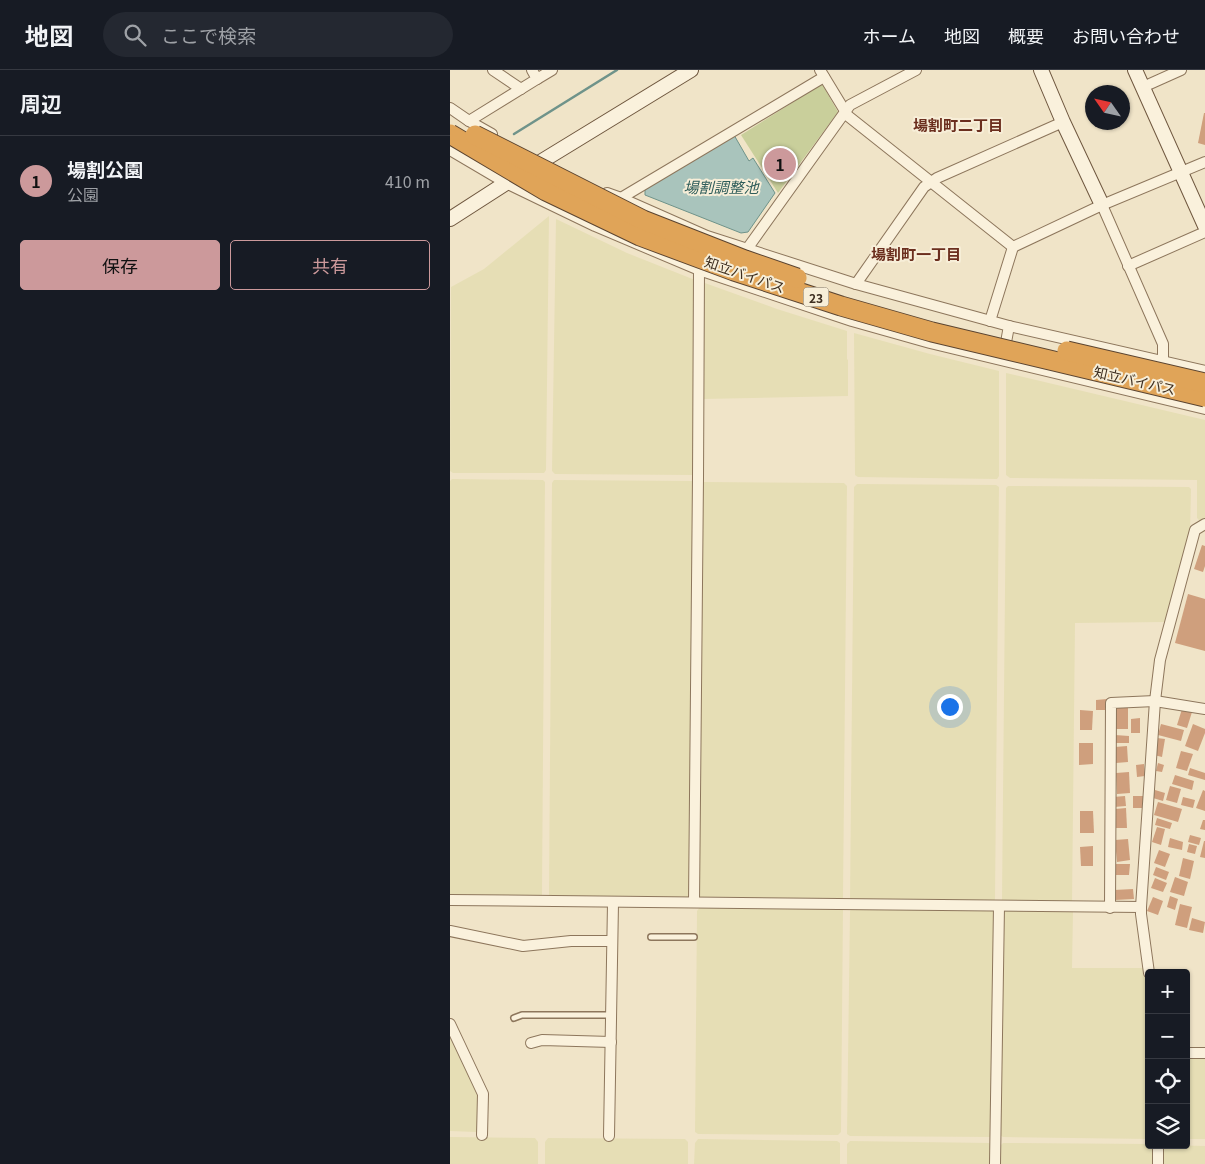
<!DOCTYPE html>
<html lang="ja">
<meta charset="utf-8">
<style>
body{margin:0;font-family:Georgia,"Noto Sans JP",serif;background:#242831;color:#f1f3f6}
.controls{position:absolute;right:15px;bottom:15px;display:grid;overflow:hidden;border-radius:5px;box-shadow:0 1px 4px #0004}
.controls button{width:45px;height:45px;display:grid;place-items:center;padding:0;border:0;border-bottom:1px solid #363941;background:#171b24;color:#f1f3f6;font:25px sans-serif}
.compass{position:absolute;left:635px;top:15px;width:45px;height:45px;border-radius:50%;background:#171b24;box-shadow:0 1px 4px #0004;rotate:304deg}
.you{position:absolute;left:499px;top:636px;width:18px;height:18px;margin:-12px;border:4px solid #fff;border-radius:50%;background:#1a73e8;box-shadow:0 0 0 8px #1a73e833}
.badge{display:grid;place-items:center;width:32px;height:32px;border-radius:50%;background:#cc999b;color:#111;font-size:16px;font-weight:700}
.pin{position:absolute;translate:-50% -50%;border:2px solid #fff;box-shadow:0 1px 5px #0006}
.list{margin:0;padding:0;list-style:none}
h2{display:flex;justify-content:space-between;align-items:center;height:65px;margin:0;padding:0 20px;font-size:21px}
h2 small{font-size:16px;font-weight:400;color:#9ea1a6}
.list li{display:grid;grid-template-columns:32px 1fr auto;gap:15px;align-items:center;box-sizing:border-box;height:90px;padding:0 20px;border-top:1px solid #363941}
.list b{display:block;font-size:19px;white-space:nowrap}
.list p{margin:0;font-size:16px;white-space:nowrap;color:#9ea1a6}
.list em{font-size:16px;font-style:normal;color:#9ea1a6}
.actions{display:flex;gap:10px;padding:15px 20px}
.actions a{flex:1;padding:11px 0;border:1px solid #cc999b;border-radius:5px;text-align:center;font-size:18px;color:#cc999b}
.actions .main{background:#cc999b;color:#111}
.icon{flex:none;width:28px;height:28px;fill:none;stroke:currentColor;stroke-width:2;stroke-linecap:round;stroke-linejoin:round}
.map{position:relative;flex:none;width:755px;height:1094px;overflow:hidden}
header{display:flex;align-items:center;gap:30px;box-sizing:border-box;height:70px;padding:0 25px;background:#171b24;border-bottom:1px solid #363941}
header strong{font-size:24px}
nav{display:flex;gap:28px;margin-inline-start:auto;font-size:18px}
.search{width:350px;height:45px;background:#242831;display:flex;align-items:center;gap:12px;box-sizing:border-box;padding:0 18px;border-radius:28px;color:#9ea1a6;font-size:19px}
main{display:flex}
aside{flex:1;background:#171b24}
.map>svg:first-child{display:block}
.farmland{fill:#e6deb5}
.green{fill:#c9cf9b}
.water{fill:#a9c4bc;stroke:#6f938a}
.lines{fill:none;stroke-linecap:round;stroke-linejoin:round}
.stream{stroke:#6f938a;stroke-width:2.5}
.building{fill:#cf9f7d}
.lane-casing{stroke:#8d765c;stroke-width:8}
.street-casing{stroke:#8d765c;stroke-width:12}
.secondary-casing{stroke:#6f573f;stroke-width:16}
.lane{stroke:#faf1dc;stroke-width:5}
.street{stroke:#faf1dc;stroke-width:10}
.secondary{stroke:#faf1dc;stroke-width:14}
.highway-bridge-casing{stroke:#5b4430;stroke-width:21;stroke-linecap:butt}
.highway-bridge{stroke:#e0a458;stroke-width:19}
.labels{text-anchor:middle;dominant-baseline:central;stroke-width:4;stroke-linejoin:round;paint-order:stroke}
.shield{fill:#f7eed8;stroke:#756857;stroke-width:1}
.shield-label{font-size:12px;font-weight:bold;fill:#3d2e20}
.street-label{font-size:14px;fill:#3d2e20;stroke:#f7eed8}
.neighbourhood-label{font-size:15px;font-weight:bold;fill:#6b2e1e;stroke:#f7eed8}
.water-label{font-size:15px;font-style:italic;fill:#2f5d5a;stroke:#f7eed8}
</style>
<header>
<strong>地図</strong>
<div class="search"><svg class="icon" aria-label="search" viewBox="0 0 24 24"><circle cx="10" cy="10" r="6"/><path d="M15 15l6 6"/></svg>ここで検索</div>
<nav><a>ホーム</a><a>地図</a><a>概要</a><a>お問い合わせ</a></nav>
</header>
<main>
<aside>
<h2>周辺<small></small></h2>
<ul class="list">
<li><span class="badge">1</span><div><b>場割公園</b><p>公園</p></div><em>410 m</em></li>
</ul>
<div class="actions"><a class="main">保存</a><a>共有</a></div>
</aside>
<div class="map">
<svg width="755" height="1094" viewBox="0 0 755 1094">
<rect width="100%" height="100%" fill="#f0e4c8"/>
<!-- farmland -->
<g class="farmland">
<polygon points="99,146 96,400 94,403 3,403 0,401 1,217 34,199"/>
<polygon points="106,149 177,183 245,210 245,401 242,405 105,404 102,401"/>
<polygon points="252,212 327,239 397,261 397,289 398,290 398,326 253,329"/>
<polygon points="404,263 480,284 549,301 549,406 547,409 408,407 405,405"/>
<polygon points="556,303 755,350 755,450 750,451 747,448 747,410 560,408 556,405"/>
<polygon points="2,409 93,410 95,412 92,825 89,828 0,828 0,411"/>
<polygon points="104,410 242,411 244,413 241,826 238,830 102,828 99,826 102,413"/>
<polygon points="254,412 394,413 397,416 393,828 390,831 251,830 247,827 251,415"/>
<polygon points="407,414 546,415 549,417 545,830 544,833 400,829 404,417"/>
<polygon points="558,416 739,417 741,419 740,464 716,552 625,553 622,834 555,833 552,830 556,418"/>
<polygon points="250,837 390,837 393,840 391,1062 388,1065 248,1064 245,1062 247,841"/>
<polygon points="402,838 542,839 545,842 541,1067 400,1066 397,1064 400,841"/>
<polygon points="555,840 623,841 622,898 694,898 699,934 699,1069 553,1067 550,1065 552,844"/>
<polygon points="0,960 29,1025 29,1057 26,1062 0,1061"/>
<rect x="736" y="987" width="19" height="82"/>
<polygon points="0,1067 85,1068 88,1072 88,1094 0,1094"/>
<polygon points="98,1068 235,1069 238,1072 238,1094 95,1094 95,1072"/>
<polygon points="248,1069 387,1071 390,1073 390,1094 244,1094 245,1073"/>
<polygon points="400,1071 539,1073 543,1076 543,1094 397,1094 397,1074"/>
<polygon points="553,1073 699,1074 699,1075 703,1075 705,1094 550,1094 550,1076"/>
<polygon points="715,1075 755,1076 755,1094 712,1094 712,1078"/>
</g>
<!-- green -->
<polygon class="green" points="372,14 388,42 328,123 291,65"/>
<!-- water -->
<polygon class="water" points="284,65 299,91 303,88 325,123 298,162 291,163 195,125 195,119"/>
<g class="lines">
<!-- stream -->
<polyline class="stream" points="64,64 167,0"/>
</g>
<!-- building -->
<g class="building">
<polygon points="754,43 755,43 755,75 748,73"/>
<polygon points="752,475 755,476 755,496 753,502 744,499"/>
<polygon points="738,524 755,529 755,581 725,573"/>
<polygon points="657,629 657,640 646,640 646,630"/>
<rect x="666" y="637" width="12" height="22"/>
<polygon points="732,639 742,642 737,658 727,655"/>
<polygon points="630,640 643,641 642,660 630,660"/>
<polygon points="690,648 690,663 681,663 681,649"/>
<polygon points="711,654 734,660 731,671 708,665"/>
<polygon points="743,654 755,659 755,663 748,681 735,676"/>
<polygon points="665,665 679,666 679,673 665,673"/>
<polygon points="707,668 715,669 712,687 704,685"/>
<polygon points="629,673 643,673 643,694 629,695"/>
<polygon points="677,676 678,692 666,693 665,677"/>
<polygon points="731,681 743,684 737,701 726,698"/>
<polygon points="708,693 714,695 712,702 706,701"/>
<polygon points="694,694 695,706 687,707 686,695"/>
<polygon points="740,698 755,703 755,710 738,705"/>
<polygon points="679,702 680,723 667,724 666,703"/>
<polygon points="725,705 744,711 742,720 722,714"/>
<polygon points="720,716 731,719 727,733 716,730"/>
<polygon points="705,720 715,723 713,731 703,728"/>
<polygon points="753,720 755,721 755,741 746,738"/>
<polygon points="675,726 676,736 664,737 663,727"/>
<rect x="683" y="726" width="10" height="12"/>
<polygon points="733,727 745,730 743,738 731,735"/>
<polygon points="708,732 732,739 728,752 704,745"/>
<polygon points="676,738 677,758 666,758 665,739"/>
<polygon points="630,741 643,741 644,763 630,763"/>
<polygon points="707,748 722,753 720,759 705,755"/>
<polygon points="753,750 755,750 755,760 750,759"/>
<polygon points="707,757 715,759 711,775 702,772"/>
<polygon points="740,765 751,768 749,775 738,772"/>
<polygon points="720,768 733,772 732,780 718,777"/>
<polygon points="678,769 680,790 667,792 665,770"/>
<polygon points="754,771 755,771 755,788 750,787"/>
<polygon points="739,774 747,776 745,784 737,782"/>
<polygon points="643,776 643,796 631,796 630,777"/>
<polygon points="709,780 720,784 715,797 704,793"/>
<polygon points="733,788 744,791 740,809 729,806"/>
<polygon points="665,794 680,794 679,805 665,805"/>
<polygon points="706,797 719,802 716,810 703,805"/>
<polygon points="725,807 738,812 734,826 720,822"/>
<polygon points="705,808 717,813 713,822 701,818"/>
<polygon points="683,819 684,829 665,830 664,820"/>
<polygon points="720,826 728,829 725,840 717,837"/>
<polygon points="703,827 713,831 708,845 697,841"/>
<polygon points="730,834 742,837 737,858 725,855"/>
<polygon points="742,848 755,852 753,863 739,860"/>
</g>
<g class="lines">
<!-- lane casing -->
<g class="lane-casing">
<g id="lane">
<polyline points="201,867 244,867"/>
<polyline points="64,948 72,945 161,945"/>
</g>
</g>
<!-- street casing -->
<g class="street-casing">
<g id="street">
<polyline points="43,0 71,19"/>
<polyline points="370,0 398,46 563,177 652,135 755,92"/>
<polyline points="87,9 102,0"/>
<polyline points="693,17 731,0"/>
<polyline points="0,38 19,51 42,64"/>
<polyline points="19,51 87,9 82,0"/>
<polyline points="0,80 56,113 145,156 249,200 402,251 480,273 755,339"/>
<polyline points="157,123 171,128 257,166 406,214 559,256 755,301"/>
<polyline points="171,128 374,7"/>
<polyline points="652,135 713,274 713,297"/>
<polyline points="297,179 400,35 466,0"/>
<polyline points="678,196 755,162"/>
<polyline points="406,214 474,117 487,108 613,52"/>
<polyline points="540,251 563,177"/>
<polyline points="554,283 559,256"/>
<polyline points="0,830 691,837 691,844 699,903"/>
<polyline points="244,832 248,408 249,200 250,196"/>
<polyline points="691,837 705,631 710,590 745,460 755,454"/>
<polyline points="660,838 661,633 705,631 755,639"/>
<polyline points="0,861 73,876 121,871 162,871"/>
<polyline points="0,954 33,1024 32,1065"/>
<polyline points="81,973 92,970 161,972"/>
<polyline points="736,983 755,983"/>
<polyline points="159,1066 163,833"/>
<polyline points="545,1094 549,836"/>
<polyline points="708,1094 708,1075"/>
</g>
</g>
<!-- secondary casing -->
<g class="secondary-casing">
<g id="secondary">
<polyline points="591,0 613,52 652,135"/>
<polyline points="685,0 755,156"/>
<polyline points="0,149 56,113 241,0"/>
</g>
</g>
<!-- lane -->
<use href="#lane" class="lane"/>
<!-- street -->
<use href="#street" class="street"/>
<!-- secondary -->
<use href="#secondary" class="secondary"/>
<!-- highway-bridge casing -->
<g class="highway-bridge-casing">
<g id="highway-bridge">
<polyline points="0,64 96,121 190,166 284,201 391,236 482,262 755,327"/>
<polyline points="25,65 193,150 295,190 347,208"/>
<polyline points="617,281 755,313"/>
</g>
</g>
<!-- highway-bridge -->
<use href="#highway-bridge" class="highway-bridge"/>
</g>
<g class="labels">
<!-- shield labels -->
<rect class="shield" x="353.5" y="217.5" width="25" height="19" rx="4"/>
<g class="shield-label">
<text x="366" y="227">23</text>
</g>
<!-- street labels -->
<g class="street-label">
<text transform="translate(295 204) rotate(19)">知立バイパス</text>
<text transform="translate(685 310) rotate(13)">知立バイパス</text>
</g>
<!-- neighbourhood labels -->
<g class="neighbourhood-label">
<text x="508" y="54">場割町二丁目</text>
<text x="466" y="183">場割町一丁目</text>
</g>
<!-- water labels -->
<g class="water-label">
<text x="271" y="116">場割調整池</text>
</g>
</g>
</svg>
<div class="controls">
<button>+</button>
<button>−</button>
<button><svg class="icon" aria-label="locate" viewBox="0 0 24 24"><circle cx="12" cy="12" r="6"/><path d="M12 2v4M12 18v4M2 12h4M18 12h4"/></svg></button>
<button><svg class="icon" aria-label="layers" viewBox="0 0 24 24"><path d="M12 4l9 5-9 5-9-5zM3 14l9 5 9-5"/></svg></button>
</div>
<svg class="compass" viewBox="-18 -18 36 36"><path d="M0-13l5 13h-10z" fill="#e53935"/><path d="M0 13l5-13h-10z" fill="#9ea1a6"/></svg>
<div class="you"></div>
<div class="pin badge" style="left:330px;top:94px">1</div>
</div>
</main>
